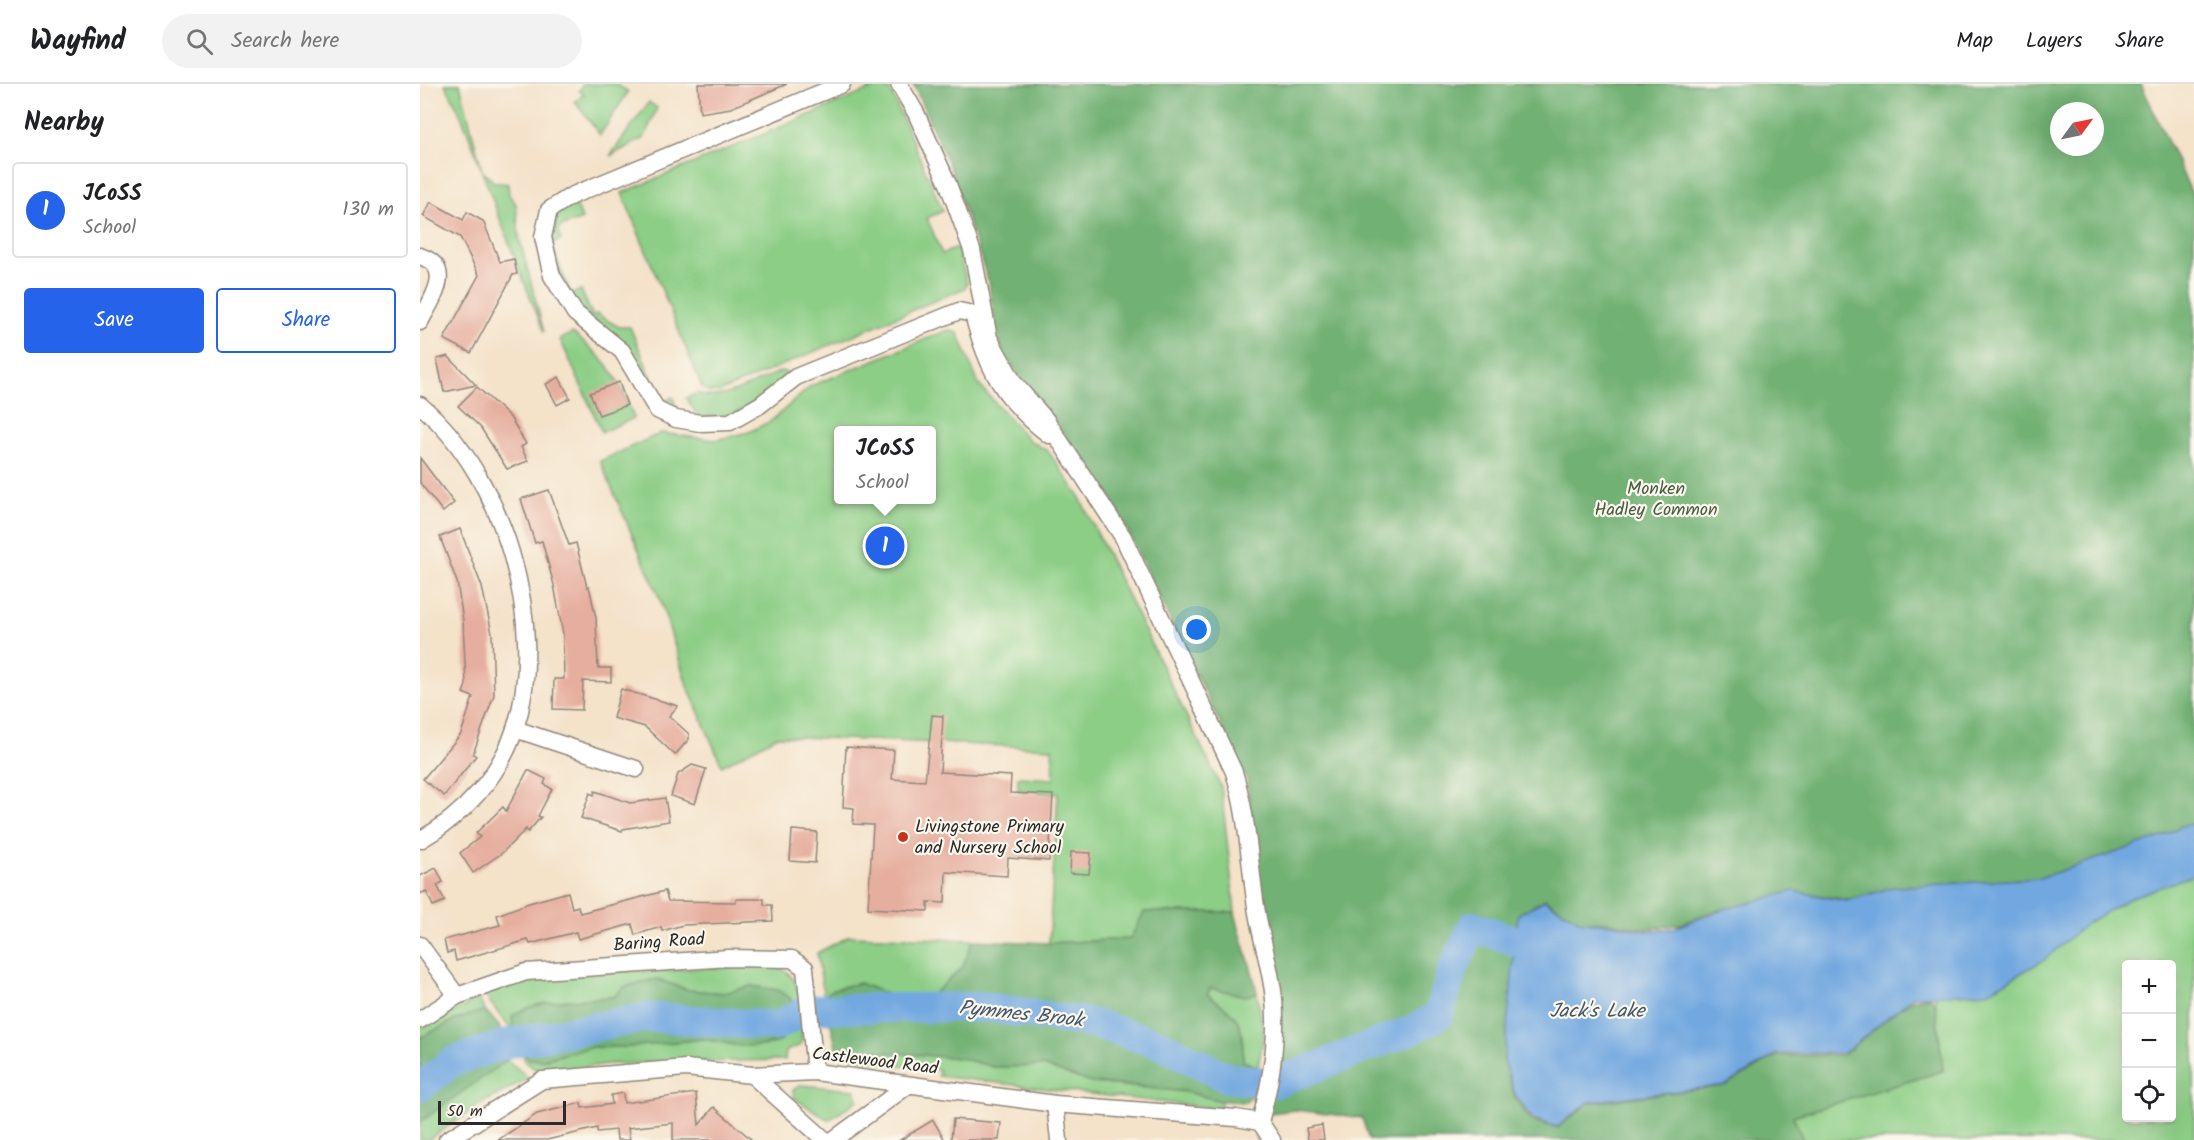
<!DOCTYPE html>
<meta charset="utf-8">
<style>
body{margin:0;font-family:Kalam,sans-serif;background:#f2f2f2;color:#202124}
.controls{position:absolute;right:18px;bottom:18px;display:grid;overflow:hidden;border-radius:6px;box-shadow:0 6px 24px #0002}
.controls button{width:54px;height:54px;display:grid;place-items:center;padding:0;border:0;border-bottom:2px solid #e0e0e0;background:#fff;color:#202124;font:30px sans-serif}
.compass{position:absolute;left:1630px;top:18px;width:54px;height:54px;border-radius:50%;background:#fff;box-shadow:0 6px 24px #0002;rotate:57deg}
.scale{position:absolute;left:18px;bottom:15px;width:128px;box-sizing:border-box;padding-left:6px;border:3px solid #2b2b2b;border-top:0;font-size:16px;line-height:21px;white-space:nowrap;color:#2b2b2b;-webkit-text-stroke:4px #fbf7ec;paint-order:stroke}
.you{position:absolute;left:777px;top:546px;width:21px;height:21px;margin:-15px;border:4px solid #fff;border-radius:50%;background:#1a73e8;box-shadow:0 0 0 9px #1a73e833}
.badge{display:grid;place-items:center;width:39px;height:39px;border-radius:50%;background:#2563eb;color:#fff;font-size:20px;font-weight:700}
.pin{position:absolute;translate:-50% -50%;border:3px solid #fff;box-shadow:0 2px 6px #0006}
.popup{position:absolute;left:414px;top:342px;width:102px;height:78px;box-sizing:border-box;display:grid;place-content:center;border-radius:6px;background:#fff;filter:drop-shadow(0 2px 4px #0005);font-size:20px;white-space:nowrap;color:#757577}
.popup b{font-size:22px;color:#202124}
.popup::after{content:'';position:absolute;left:50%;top:100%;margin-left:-12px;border:12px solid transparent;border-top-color:#fff}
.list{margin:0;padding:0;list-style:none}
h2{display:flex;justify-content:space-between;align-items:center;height:78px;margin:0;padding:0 24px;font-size:26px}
h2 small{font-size:20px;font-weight:400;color:#757577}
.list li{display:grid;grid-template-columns:39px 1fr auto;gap:18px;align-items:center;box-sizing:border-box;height:96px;margin:0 12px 12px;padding:0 12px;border:2px solid #e0e0e0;border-radius:6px}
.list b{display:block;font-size:22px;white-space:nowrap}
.list p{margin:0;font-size:20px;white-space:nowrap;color:#757577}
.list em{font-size:20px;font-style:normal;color:#757577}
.actions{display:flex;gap:12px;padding:18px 24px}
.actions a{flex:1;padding:14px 0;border:2px solid #2563eb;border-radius:6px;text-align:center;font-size:21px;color:#2563eb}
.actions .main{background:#2563eb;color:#fff}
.icon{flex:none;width:33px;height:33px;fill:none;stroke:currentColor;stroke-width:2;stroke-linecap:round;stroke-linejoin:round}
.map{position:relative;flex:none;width:1774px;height:1056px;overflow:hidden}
header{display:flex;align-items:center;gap:36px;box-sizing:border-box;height:84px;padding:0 30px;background:#fff;border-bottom:2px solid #e0e0e0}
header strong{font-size:28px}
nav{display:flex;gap:33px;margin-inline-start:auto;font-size:21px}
.search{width:420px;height:54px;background:#f2f2f2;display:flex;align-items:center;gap:15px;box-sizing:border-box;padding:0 21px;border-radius:33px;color:#757577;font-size:22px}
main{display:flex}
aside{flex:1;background:#fff}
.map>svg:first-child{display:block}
.green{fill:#8cce86;stroke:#5c7c58;stroke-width:1.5;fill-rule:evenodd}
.forest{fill:#71b173;stroke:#4e6e4f;stroke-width:1.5;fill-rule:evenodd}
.water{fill:#72a8e0;stroke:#4e6a86;stroke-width:1.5}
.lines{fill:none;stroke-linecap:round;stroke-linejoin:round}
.river{stroke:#72a8e0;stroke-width:30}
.building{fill:#e6ae9e}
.minor-casing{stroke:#90867a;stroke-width:19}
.minor{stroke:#fff;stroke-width:16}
.poi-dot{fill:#c8321e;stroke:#fbf7ec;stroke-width:2}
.labels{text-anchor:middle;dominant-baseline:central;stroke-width:4.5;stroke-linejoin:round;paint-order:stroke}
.park-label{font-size:18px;fill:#485c46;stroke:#fbf7ec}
.poi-label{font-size:18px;fill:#2b2b2b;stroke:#fbf7ec;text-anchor:start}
.street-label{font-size:18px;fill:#2b2b2b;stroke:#fbf7ec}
.water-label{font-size:20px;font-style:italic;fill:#44576a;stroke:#fbf7ec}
</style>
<header>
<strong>Wayfind</strong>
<div class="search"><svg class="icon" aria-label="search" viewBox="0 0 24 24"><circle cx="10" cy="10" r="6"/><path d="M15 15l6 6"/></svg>Search here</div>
<nav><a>Map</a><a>Layers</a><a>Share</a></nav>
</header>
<main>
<aside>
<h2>Nearby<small></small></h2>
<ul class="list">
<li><span class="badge">1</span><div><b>JCoSS</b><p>School</p></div><em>130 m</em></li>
</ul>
<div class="actions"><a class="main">Save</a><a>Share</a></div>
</aside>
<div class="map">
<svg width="1774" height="1056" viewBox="0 0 1774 1056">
<rect width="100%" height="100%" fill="#fbf7ec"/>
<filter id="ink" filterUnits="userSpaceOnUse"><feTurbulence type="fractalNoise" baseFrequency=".0167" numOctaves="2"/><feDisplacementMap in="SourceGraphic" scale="12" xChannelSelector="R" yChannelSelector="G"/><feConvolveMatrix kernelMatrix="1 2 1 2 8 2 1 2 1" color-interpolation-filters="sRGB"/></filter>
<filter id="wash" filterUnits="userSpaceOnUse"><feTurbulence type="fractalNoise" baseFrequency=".008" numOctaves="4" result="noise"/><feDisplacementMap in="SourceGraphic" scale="24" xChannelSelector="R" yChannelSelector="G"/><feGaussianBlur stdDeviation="1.35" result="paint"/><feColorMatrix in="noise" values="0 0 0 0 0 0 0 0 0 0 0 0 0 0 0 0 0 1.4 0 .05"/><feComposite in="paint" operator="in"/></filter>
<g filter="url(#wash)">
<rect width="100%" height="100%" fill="#f4e2c9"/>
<!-- green -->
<g class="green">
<path d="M 25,0 L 40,0 L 62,87 L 74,98 L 88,100 L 89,111 L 96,120 L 99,153 L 124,248 C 105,201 87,154 69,106 C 56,70 44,34 25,0 Z"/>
<polygon points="163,0 196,0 208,8 180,51 155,18 164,10 159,7"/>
<polygon points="461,1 471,8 523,127 507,134 522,170 537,164 547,199 545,204 299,308 288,308 282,303 202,109"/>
<polygon points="229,18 237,24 224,54 190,72"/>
<path d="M 155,118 L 162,135 L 138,144 L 141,156 L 131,160 L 151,210 L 161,206 L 172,231 L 177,230 L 199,243 L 210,243 L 242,318 L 253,313 L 258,328 C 224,317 229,287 208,262 C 195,247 173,240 161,225 C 137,196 106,138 155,118 Z"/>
<path d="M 528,246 L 538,249 L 559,301 L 609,356 L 628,367 L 659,412 L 801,703 L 815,828 L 725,828 L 710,855 L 629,859 L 638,710 L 598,706 L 598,693 L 634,695 L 632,664 L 357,652 L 302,682 L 267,601 L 240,515 L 180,377 L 241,349 L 295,356 L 329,348 L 351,337 L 391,302 ZM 418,346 L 512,346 L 512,416 L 418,416 Z"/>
<path d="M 153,249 C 191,280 196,289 214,334 L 182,348 L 140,255 Z"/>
<path d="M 362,287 L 369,290 L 334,319 L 308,333 L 279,333 L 266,314 L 278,309 C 299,321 340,295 362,287 Z"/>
<path d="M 1774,740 L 1774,1056 L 1383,1056 L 1373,1032 L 1523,987 L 1515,912 L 1526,880 L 1501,801 L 1718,759 L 1742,753 L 1761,742 ZM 1706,880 L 1752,880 L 1752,1034 L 1706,1034 Z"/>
<polygon points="429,852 553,856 543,883 503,919 475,913 439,899 414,905 404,912 397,869"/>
<path d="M 354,881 C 360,884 367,886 370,891 C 383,907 384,941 381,961 L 366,967 L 365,976 L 187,980 L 121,990 L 105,977 L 102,969 L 109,975 L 122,976 L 172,963 L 209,963 L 283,955 L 320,962 L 358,906 L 331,902 L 304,909 L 269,906 L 236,895 L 204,903 L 194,913 L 133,918 L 92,932 L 93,948 L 66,913 L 69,907 L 118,894 L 144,891 Z"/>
<path d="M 791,904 L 825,912 L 837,909 L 844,951 L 838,983 L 823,977 C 823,938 819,932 787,910 Z"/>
<polygon points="58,915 65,926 33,937 0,954 0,945"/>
<polygon points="451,967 540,974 574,983 623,982 672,999 767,1008 801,1017 800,1025 518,992 519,986 439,976 426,970"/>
<polygon points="87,976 109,994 64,1018 8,1056 0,1056 0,1038 11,1028"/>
<polygon points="380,1001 435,1006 438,1016 409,1036 374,1014 373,1006"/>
</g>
<!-- forest -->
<g class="forest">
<path d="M 493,0 L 1721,0 L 1774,114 L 1774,740 L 1761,742 L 1742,753 L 1620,794 L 1475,803 L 1427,816 L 1379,808 L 1291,828 L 1261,840 L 1226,845 L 1188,838 L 1161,838 L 1125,815 L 1098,831 L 1084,976 L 1095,1014 L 1112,1037 L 1138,1044 L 1169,1019 L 1304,1002 L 1356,972 L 1423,971 L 1481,923 L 1493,916 L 1510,913 L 1515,918 L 1523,987 L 1373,1032 L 1383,1056 L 949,1056 L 942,1034 L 875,1026 L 843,1030 L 856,951 L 827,696 L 690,411 L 583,270 L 575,241 L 569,199 L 531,86 ZM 1639,27 L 1675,27 L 1675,63 L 1639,63 Z"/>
<path d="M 724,828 L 815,828 C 821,857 832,880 837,909 L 825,912 L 791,904 L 787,910 C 820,934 823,935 823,977 L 838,983 L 834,1009 L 826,1018 L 801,1017 L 767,1008 L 717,1002 L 672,999 L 623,982 L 574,983 L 540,974 L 451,967 L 426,970 L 417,966 L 404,912 L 414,905 L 439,899 L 475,913 L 503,919 L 543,883 L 553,856 L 629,859 L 710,855 Z"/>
<path d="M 236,895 L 269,906 L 304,909 L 331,902 L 358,906 L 371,915 L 371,943 L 361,957 L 343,962 L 320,962 L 283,955 L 209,963 L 172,963 L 122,976 L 109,975 C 97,963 93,949 92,932 C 119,913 162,916 194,913 L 204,903 Z"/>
<polygon points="65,926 79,942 87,976 0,1038 0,954 33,937"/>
</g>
<!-- water -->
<polygon class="water" points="1774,740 1774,791 1710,814 1667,839 1624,876 1568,908 1493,913 1424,969 1357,970 1306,1001 1169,1018 1137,1043 1113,1035 1096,1013 1084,976 1098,830 1125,816 1162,838 1191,840 1226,847 1254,844 1305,825 1374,807 1426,817 1474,803 1620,794 1742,753 1761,742"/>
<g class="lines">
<!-- river -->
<polyline class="river" points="0,1003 34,977 89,959 228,933 357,942 389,925 566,923 676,940 743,961 808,994 855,999 992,946 1019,931 1032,887 1053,842 1095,857"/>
</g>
<g id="blocks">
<!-- building -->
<g class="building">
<polygon points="278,0 367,0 311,24 280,29"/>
<polygon points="11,118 43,136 47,128 63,137 80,178 94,175 97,190 93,191 51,269 24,255 59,191 40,153 3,132"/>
<polygon points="28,272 56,301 24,308 17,275"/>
<polygon points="139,293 150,314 137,321 126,300"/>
<polygon points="199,298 207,321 179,331 170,309"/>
<polygon points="57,303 90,333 106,360 101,363 108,377 87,385 61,344 38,322"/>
<polygon points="0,374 34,419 23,428 0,399"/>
<polygon points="129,406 149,461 156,459 167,503 169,502 176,534 178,584 191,584 191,598 163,597 162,626 133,625 134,595 144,595 143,550 134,501 122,457 115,459 101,415"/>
<polygon points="40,445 62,503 72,549 74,611 53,670 56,672 24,712 3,695 41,650 53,613 43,609 46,601 43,536 37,498 20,453"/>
<polygon points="201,605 258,622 249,632 269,650 269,655 255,671 225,643 193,634"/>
<polygon points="512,631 523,632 520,688 591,692 590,709 633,711 629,777 588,774 587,792 526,788 525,819 508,818 508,827 448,824 453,741 433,740 434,724 423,723 426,663 474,666 472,695 505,697"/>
<polygon points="272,681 286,685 275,720 251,712 258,690"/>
<polygon points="108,686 126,695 124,700 132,705 118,732 121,733 108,748 106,745 82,769 53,789 40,769 60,753 56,749 83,723 86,727"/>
<polygon points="175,707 210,719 245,714 249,737 203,745 202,747 161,734 170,709 174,711"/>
<polygon points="372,746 397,748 395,779 370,777"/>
<polygon points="651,768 671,769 669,790 650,789"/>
<polygon points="16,784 23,798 17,801 25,817 13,822 6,807 0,810 0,792"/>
<polygon points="245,807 248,817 316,818 316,815 344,815 344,821 352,821 353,837 263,841 242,847 241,843 215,851 212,840 158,855 156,848 110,860 108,856 36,877 34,867 27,869 24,856 80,841 77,831 109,819 148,808 152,824 158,822 160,829"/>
<polygon points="203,1009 204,1019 276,1009 279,1041 294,1023 332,1056 253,1056 253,1039 208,1044 210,1056 197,1056 196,1046 177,1048 177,1044 127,1056 78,1056 117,1030 161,1019 162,1024 192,1020 191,1011"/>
<polygon points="533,1035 581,1039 579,1056 531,1056"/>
<polygon points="513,1036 525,1056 480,1056"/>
<polygon points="902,1041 904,1056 888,1056 886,1044"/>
</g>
</g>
</g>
<g filter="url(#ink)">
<use href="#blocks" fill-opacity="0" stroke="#90867a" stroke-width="1.5"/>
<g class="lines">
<!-- minor casing -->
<g class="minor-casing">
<g id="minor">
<path d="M 422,0 L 151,112 L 129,126 L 123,153 L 132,192 L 155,229 L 202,267 L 237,326 L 256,335 L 280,339 L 310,338 L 340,321 L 376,293 L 539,227 L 553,230 C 567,285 584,316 629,351"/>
<path d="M 479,0 L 496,29 L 528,100 L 552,166 L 569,254 L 594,299 L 626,336 L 703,453 L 814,688 C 827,729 829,773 835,816 C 839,848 851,884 854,915 C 858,956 851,998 840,1038"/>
<path d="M 0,172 C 36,184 11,216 0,238"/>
<path d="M 0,321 C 83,390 129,541 95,645 C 79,693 43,732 0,756"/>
<polyline points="95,645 216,685"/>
<polyline points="0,861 37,912"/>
<polyline points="0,936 37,912 106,888 308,874 372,875 385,884 395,988"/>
<polyline points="332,991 405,1056"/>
<polyline points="635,1020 639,1056"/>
<polyline points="27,1056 122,996 266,984 332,991 395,988 635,1020 816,1034 840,1038 852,1056"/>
<polyline points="413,1056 487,1002"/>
</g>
</g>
<!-- minor -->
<use href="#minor" class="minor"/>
</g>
</g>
<!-- markers -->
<circle class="poi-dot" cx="483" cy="753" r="6"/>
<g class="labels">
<!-- park labels -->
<g class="park-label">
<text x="1236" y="405">Monken<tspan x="1236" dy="21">Hadley Common</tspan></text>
</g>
<!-- poi labels -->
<g class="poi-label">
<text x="495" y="743">Livingstone Primary<tspan x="495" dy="21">and Nursery School</tspan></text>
</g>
<!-- street labels -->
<g class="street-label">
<text transform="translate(239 859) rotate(-4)">Baring Road</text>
<text transform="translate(455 978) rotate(7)">Castlewood Road</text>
</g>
<!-- water labels -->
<g class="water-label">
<text x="1177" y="928">Jack's Lake</text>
<text transform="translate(601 931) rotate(6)">Pymmes Brook</text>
</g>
</g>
</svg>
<div class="controls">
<button>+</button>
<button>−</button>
<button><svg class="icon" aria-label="locate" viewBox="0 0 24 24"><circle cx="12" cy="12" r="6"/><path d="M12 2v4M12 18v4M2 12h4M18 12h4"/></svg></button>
</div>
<svg class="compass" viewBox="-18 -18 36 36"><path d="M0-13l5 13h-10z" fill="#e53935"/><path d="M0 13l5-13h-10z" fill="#757577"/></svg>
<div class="scale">50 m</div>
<div class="you"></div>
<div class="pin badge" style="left:465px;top:462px">1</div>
<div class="popup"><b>JCoSS</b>School</div>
</div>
</main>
